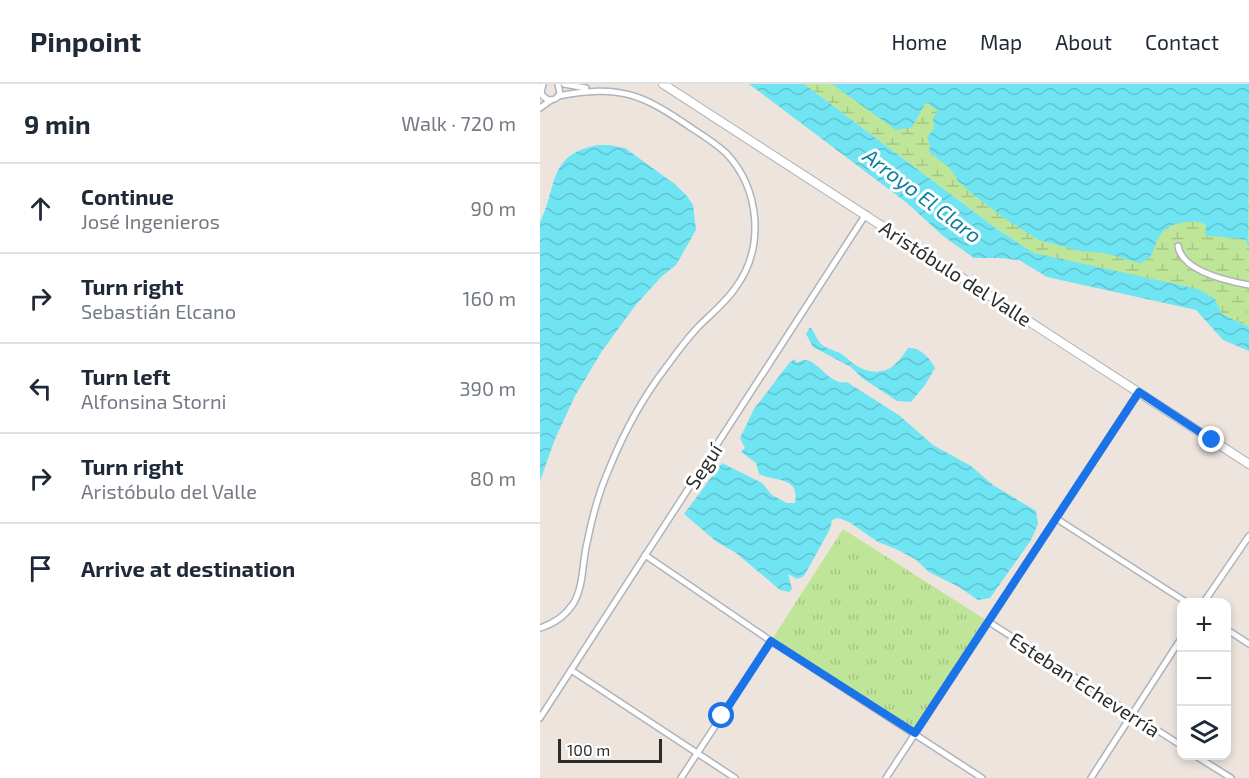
<!DOCTYPE html>
<meta charset="utf-8">
<style>
body{margin:0;font-family:"Exo 2",sans-serif;background:#f6f6f7;color:#1f2937}
.controls{position:absolute;right:18px;bottom:18px;display:grid;overflow:hidden;border-radius:12px;box-shadow:0 3px 9px #0003}
.controls button{width:54px;height:54px;display:grid;place-items:center;padding:0;border:0;border-bottom:2px solid #e0e1e3;background:#fff;color:#1f2937;font:30px sans-serif}
.scale{position:absolute;left:18px;bottom:15px;width:104px;box-sizing:border-box;padding-left:6px;border:3px solid #2c2c2c;border-top:0;font-size:16px;line-height:21px;white-space:nowrap;color:#2c2c2c;-webkit-text-stroke:4px #fff;paint-order:stroke}
.stop{position:absolute;width:18px;height:18px;margin:-14px;border:4px solid #1a73e8;border-radius:50%;background:#fff}
.stop.end{background:#1a73e8;border-color:#fff;box-shadow:0 2px 6px #0008}
.list{margin:0;padding:0;list-style:none}
h2{display:flex;justify-content:space-between;align-items:center;height:78px;margin:0;padding:0 24px;font-size:26px}
h2 small{font-size:20px;font-weight:400;color:#747a83}
.list li{display:grid;grid-template-columns:39px 1fr auto;gap:18px;align-items:center;box-sizing:border-box;height:90px;padding:0 24px;border-top:2px solid #e0e1e3}
.list b{display:block;font-size:22px;white-space:nowrap}
.list p{margin:0;font-size:20px;white-space:nowrap;color:#747a83}
.list em{font-size:20px;font-style:normal;color:#747a83}
.icon{flex:none;width:33px;height:33px;fill:none;stroke:currentColor;stroke-width:2;stroke-linecap:round;stroke-linejoin:round}
.map{position:relative;flex:none;width:709px;height:694px;overflow:hidden}
header{display:flex;align-items:center;gap:36px;box-sizing:border-box;height:84px;padding:0 30px;background:#fff;border-bottom:2px solid #e0e1e3}
header strong{font-size:28px}
nav{display:flex;gap:33px;margin-inline-start:auto;font-size:21px}
main{display:flex}
aside{flex:1;background:#fff}
.map>svg:first-child{display:block}
.grass{fill:url(#grass-tufts)}
.wetland{fill:url(#wetland-marsh)}
.water{fill:url(#water-waves)}
.lines{fill:none;stroke-linecap:round;stroke-linejoin:round}
.stream{stroke:#6fe4f2;stroke-width:2}
.street-casing{stroke:#aeb3bc;stroke-width:8}
.secondary-casing{stroke:#aeb3bc;stroke-width:10}
.street{stroke:#fff;stroke-width:5}
.secondary{stroke:#fff;stroke-width:8}
.route{stroke:#1a73e8;stroke-width:8}
.labels{text-anchor:middle;dominant-baseline:central;stroke-width:6;stroke-linejoin:round;paint-order:stroke}
.street-label{font-size:20px;fill:#2c2c2c;stroke:#fff}
.water-label{font-size:21px;font-style:italic;fill:#0a7f9a;stroke:#fff}
</style>
<header>
<strong>Pinpoint</strong>
<nav><a>Home</a><a>Map</a><a>About</a><a>Contact</a></nav>
</header>
<main>
<aside>
<h2>9 min<small>Walk · 720 m</small></h2>
<ul class="list">
<li><svg class="icon" aria-label="ahead" viewBox="0 0 24 24"><path d="M12 20V5M6 11l6-6 6 6"/></svg><div><b>Continue</b><p>José Ingenieros</p></div><em>90 m</em></li>
<li><svg class="icon" aria-label="right" viewBox="0 0 24 24"><path d="M7 20v-9h11M14 6l5 5-5 5"/></svg><div><b>Turn right</b><p>Sebastián Elcano</p></div><em>160 m</em></li>
<li><svg class="icon" aria-label="left" viewBox="0 0 24 24"><path d="M17 20v-9H6M10 6l-5 5 5 5"/></svg><div><b>Turn left</b><p>Alfonsina Storni</p></div><em>390 m</em></li>
<li><svg class="icon" aria-label="right" viewBox="0 0 24 24"><path d="M7 20v-9h11M14 6l5 5-5 5"/></svg><div><b>Turn right</b><p>Aristóbulo del Valle</p></div><em>80 m</em></li>
<li><svg class="icon" aria-label="arrive" viewBox="0 0 24 24"><path d="M6 21V4h12l-3 4 3 4H6"/></svg><div><b>Arrive at destination</b></div></li>
</ul>
</aside>
<div class="map">
<svg width="709" height="694" viewBox="0 0 709 694">
<defs>
<pattern id="grass-tufts" width="24" height="20" patternUnits="userSpaceOnUse" patternTransform="scale(1.5)"><rect width="24" height="20" fill="#bfe599"/><path d="M3 7l-1-3M5 7V3M7 7l1-3M15 17l-1-3M17 17v-4M19 17l1-3" fill="none" stroke="#a4c584"/></pattern>
<pattern id="wetland-marsh" width="20" height="14" patternUnits="userSpaceOnUse" patternTransform="scale(1.5)"><rect width="20" height="14" fill="#bfe599"/><path d="M1 5h8M5 5V1M11 12h8M15 12V8" fill="none" stroke="#a4c584"/></pattern>
<pattern id="water-waves" width="16" height="10" patternUnits="userSpaceOnUse" patternTransform="scale(1.5)"><rect width="16" height="10" fill="#6fe4f2"/><path d="M0 5q4-4 8 0t8 0" fill="none" stroke="#60c4d0"/></pattern>
</defs>
<rect width="100%" height="100%" fill="#eee4de"/>
<!-- grass -->
<polygon class="grass" points="303,445 449,538 375,649 231,557"/>
<!-- wetland -->
<polygon class="wetland" points="264,0 709,0 709,243 682,230 675,219 494,169 457,145"/>
<!-- water -->
<g class="water">
<polygon points="209,0 264,0 457,145 494,169 658,205 675,215 682,230 709,243 709,267 683,256 656,226 507,193 479,176 458,174 434,174 403,152 367,119"/>
<path d="M 292,0 L 709,0 L 708,156 L 665,151 L 666,141 C 660,137 655,137 647,138 C 605,142 624,174 599,179 L 564,169 L 540,167 L 499,156 L 470,138 L 436,113 L 418,97 L 410,84 L 389,68 L 390,61 L 387,53 L 394,45 L 393,34 L 398,27 L 388,19 L 385,20 L 372,43 L 356,46 Z"/>
<path d="M 58,61 L 69,61 L 85,64 L 136,101 L 147,112 L 153,121 L 156,146 L 136,181 L 121,193 L 95,222 L 62,267 L 35,312 L 15,355 L 0,397 L 0,138 C 18,103 7,70 58,61 Z"/>
<path d="M 270,243 C 275,248 276,254 280,259 C 284,264 294,266 300,269 C 307,273 312,280 319,283 C 343,295 356,283 368,264 C 380,263 390,274 395,284 L 385,301 L 371,318 L 357,317 L 322,294 L 311,283 L 273,263 L 266,250 Z"/>
<path d="M 255,275 L 256,279 C 259,278 262,276 265,276 C 278,276 290,302 307,298 L 360,332 L 393,361 L 431,382 L 453,401 L 496,427 L 498,440 L 491,456 L 450,514 L 438,516 L 419,503 L 389,488 L 375,475 L 356,465 L 338,458 L 309,438 L 298,434 L 292,436 L 290,445 L 264,492 L 257,495 L 248,490 L 252,505 L 249,508 L 240,506 L 196,469 L 177,458 L 144,430 L 182,379 L 222,399 L 232,411 L 247,419 L 255,419 C 260,392 235,398 219,390 L 216,379 L 201,368 L 205,364 L 200,354 L 214,325 L 250,278 Z"/>
</g>
<g class="lines">
<!-- stream -->
<polyline class="stream" points="707,157 709,161"/>
<!-- street casing -->
<g class="street-casing">
<g id="street">
<path d="M 3,0 L 1,9 C 6,18 15,18 20,10 L 18,0"/>
<polyline points="24,0 46,4"/>
<polyline points="0,24 11,16"/>
<path d="M 638,162 C 642,187 687,197 709,201"/>
<polyline points="517,435 646,518"/>
<polyline points="105,471 231,557 442,694"/>
<polyline points="664,518 709,452"/>
<polyline points="449,538 642,662"/>
<path d="M 0,544 C 13,540 25,532 33,520 C 44,503 42,478 47,459 C 52,433 59,408 69,385 C 84,348 103,313 127,282 C 137,268 147,255 158,243 C 171,230 186,218 196,203 C 225,163 220,105 186,69 C 176,60 164,52 153,45 C 102,10 81,0 18,12"/>
<polyline points="686,545 709,560"/>
<polyline points="31,586 195,694"/>
<polyline points="0,634 326,130"/>
<polyline points="656,672 691,694"/>
<polyline points="141,694 231,557"/>
<polyline points="346,694 599,308"/>
<polyline points="551,694 642,553"/>
</g>
</g>
<!-- secondary casing -->
<g class="secondary-casing">
<polyline id="secondary" points="123,0 709,380"/>
</g>
<!-- street -->
<use href="#street" class="street"/>
<!-- secondary -->
<use href="#secondary" class="secondary"/>
</g>
<g class="lines">
<!-- route -->
<polyline class="route" points="182,632 231,557 375,649 599,308 672,356"/>
</g>
<g class="labels">
<!-- street labels -->
<g class="street-label">
<text transform="translate(416 189) rotate(33)">Aristóbulo del Valle</text>
<text transform="translate(163 382) rotate(-57)">Seguí</text>
<text transform="translate(545 600) rotate(33)">Esteban Echeverría</text>
</g>
<!-- water labels -->
<g class="water-label">
<text transform="translate(383 111) rotate(37)">Arroyo El Claro</text>
</g>
</g>
</svg>
<div class="controls">
<button>+</button>
<button>−</button>
<button><svg class="icon" aria-label="layers" viewBox="0 0 24 24"><path d="M12 4l9 5-9 5-9-5zM3 14l9 5 9-5"/></svg></button>
</div>
<div class="scale">100 m</div>
<div class="stop" style="left:182px;top:632px"></div>
<div class="stop end" style="left:672px;top:356px"></div>
</div>
</main>
